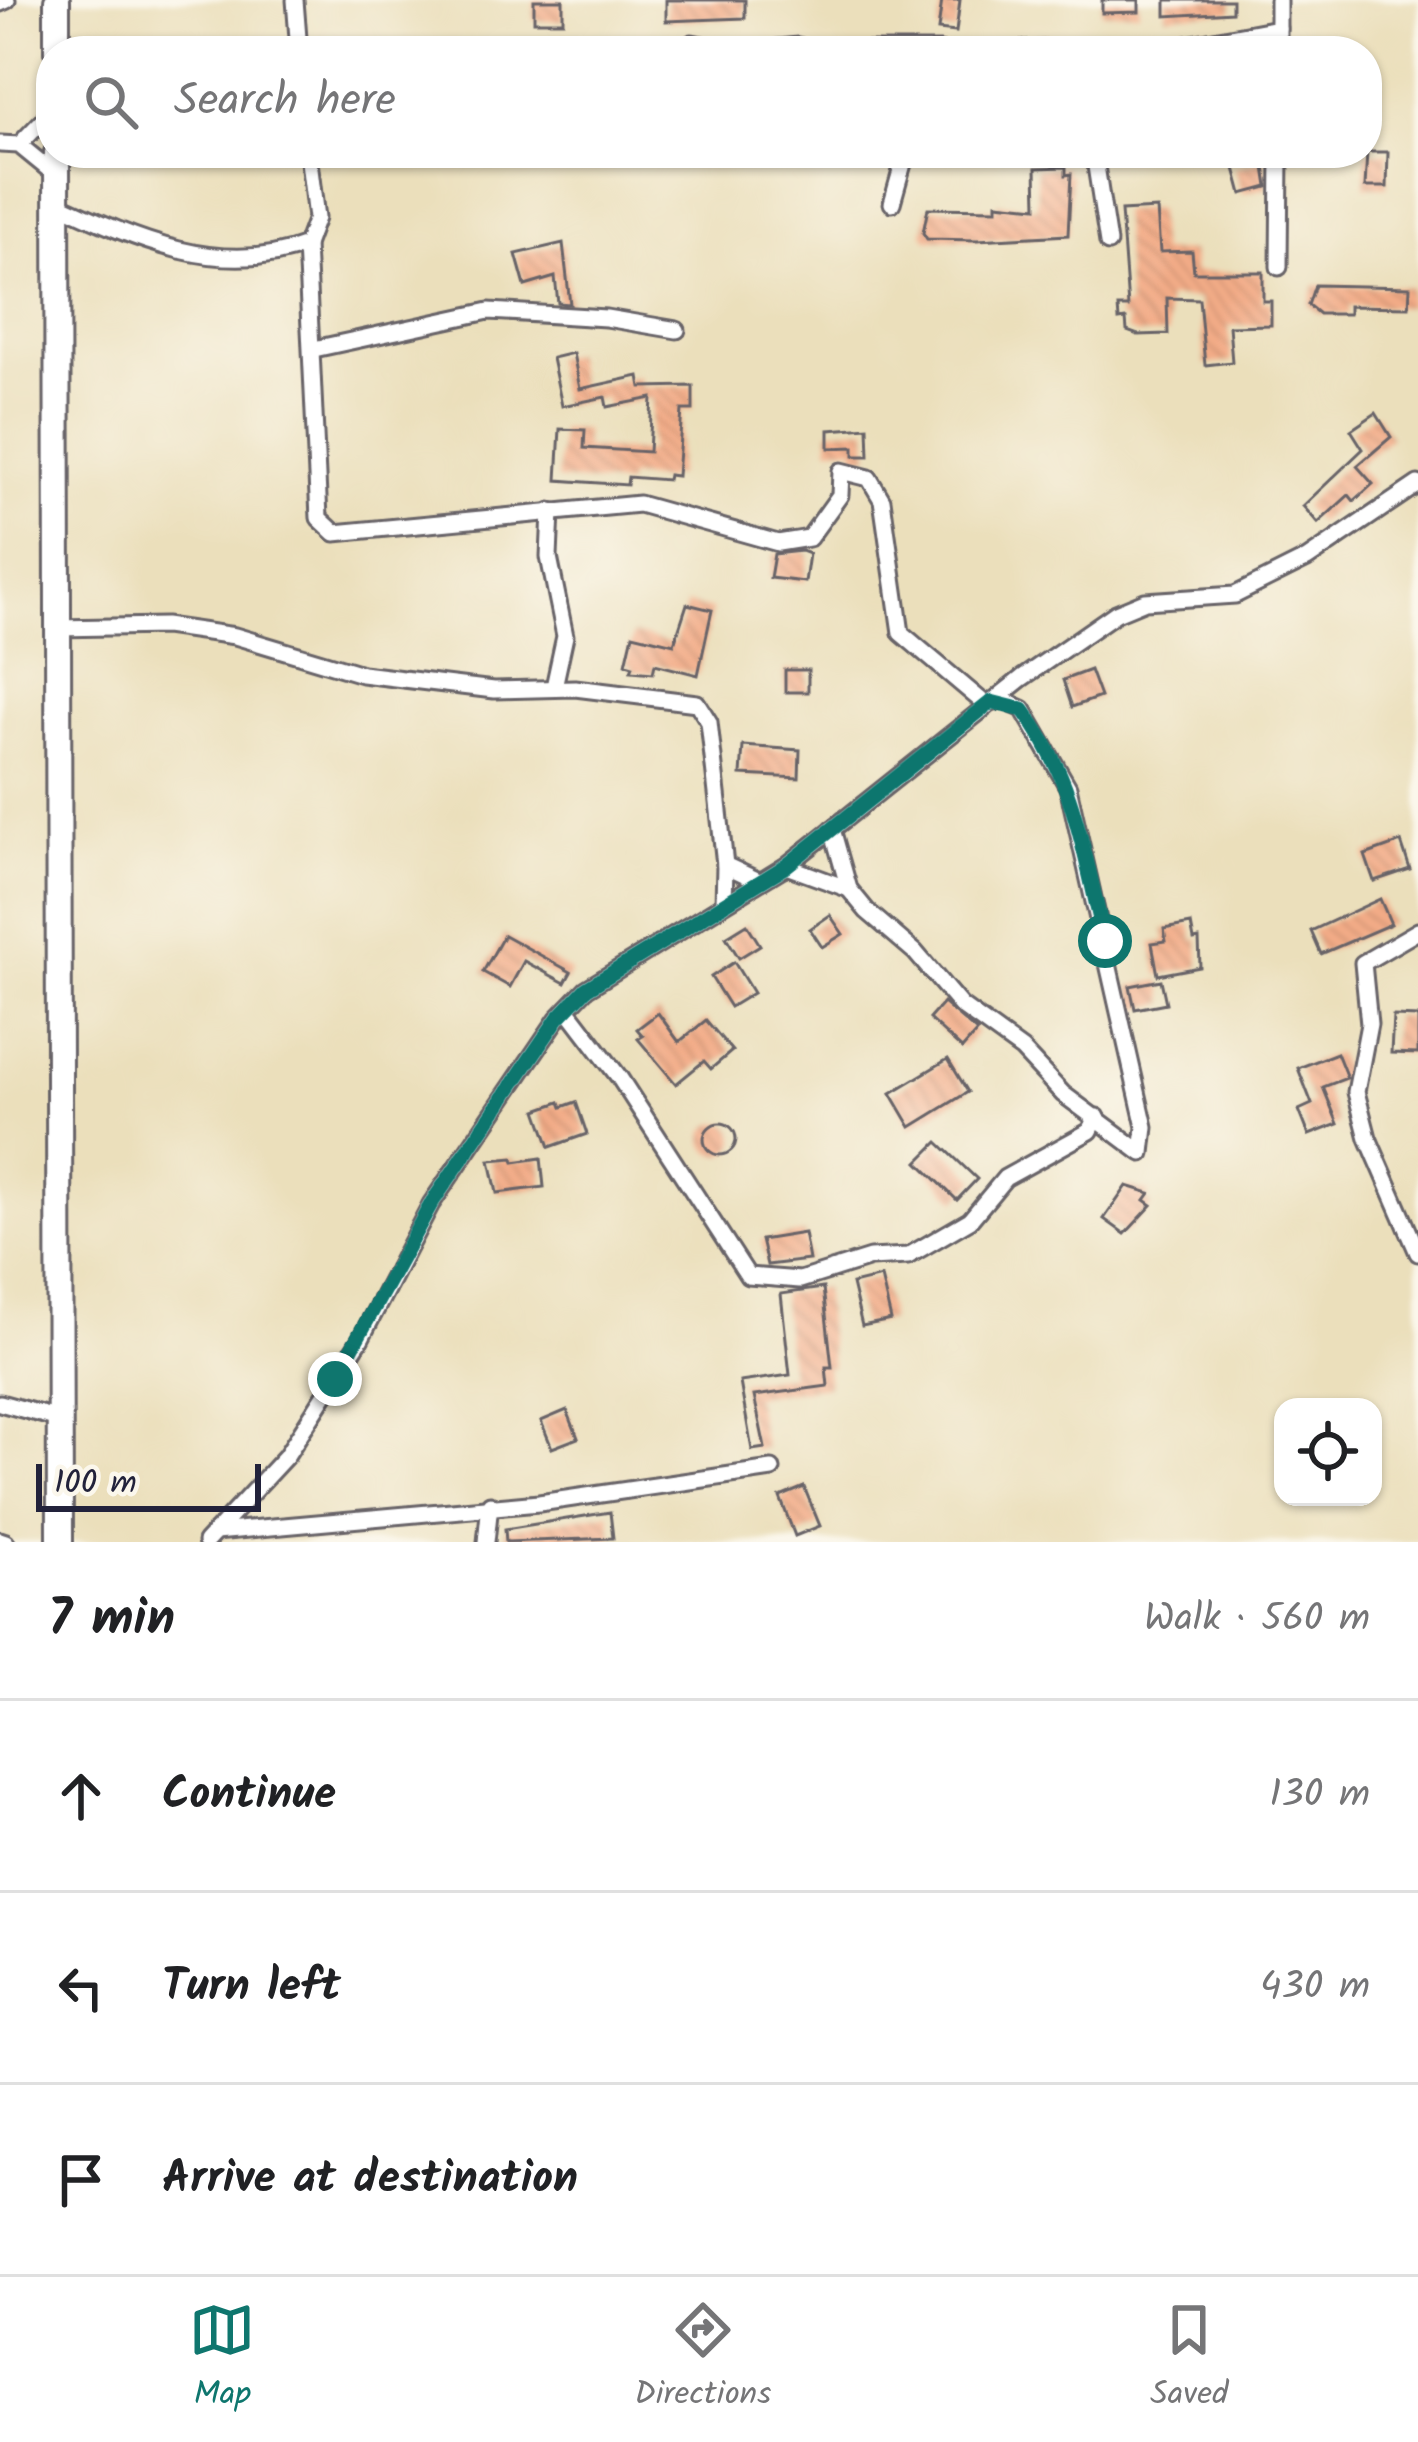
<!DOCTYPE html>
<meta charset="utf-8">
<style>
body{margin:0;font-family:Kalam,sans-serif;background:#f2f2f2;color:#202124}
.controls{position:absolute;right:36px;bottom:36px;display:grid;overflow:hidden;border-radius:24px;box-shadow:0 3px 9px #0004}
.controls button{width:108px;height:108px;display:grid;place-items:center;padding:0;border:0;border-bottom:3px solid #e0e0e0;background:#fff;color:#202124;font:60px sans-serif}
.scale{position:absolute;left:36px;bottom:30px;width:225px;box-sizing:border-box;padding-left:12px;border:6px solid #22223b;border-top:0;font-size:33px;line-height:42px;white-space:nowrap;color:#22223b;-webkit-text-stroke:9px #fbf7ec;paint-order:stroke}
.stop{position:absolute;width:36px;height:36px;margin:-27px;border:9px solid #0f766e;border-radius:50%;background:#fff}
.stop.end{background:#0f766e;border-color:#fff;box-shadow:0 3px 12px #0008}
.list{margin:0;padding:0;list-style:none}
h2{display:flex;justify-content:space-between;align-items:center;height:156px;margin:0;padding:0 48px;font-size:51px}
h2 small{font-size:39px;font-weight:400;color:#757577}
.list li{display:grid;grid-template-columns:78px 1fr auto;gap:36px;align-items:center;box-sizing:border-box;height:192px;padding:0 48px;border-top:3px solid #e0e0e0}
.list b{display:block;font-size:45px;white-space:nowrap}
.list em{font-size:39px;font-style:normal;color:#757577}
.icon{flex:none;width:66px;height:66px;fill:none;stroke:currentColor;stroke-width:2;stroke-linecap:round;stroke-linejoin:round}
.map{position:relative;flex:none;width:1418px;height:1542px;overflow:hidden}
.search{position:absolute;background:#fff;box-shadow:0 3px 9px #0004;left:36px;right:36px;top:36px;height:132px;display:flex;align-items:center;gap:30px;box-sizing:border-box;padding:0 42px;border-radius:48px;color:#757577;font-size:45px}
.sheet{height:732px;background:#fff}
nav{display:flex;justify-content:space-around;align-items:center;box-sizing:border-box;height:168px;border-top:3px solid #e0e0e0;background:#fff;font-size:33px;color:#757577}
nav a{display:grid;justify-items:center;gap:6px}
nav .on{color:#0f766e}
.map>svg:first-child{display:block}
.building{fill:url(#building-back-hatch)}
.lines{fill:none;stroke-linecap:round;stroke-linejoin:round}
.minor-casing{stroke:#686468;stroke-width:21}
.highway-casing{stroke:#686468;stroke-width:30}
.minor{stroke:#fff;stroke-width:15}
.highway{stroke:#fff;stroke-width:24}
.route{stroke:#0f766e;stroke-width:15}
</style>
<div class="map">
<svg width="1418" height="1542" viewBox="0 0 1418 1542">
<defs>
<pattern id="building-back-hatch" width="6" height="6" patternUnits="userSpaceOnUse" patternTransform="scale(3)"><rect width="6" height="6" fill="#f3ac87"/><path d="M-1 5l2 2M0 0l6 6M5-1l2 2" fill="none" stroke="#d09475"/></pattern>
</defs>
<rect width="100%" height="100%" fill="#fbf7ec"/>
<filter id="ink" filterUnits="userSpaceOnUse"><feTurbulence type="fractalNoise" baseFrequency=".00833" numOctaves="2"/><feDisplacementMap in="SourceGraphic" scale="24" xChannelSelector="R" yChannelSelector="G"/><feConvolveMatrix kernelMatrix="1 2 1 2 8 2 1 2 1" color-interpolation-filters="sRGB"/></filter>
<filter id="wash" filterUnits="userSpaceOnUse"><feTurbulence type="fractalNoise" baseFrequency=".004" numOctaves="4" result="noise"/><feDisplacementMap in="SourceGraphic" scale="48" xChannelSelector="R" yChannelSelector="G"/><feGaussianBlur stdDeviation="2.7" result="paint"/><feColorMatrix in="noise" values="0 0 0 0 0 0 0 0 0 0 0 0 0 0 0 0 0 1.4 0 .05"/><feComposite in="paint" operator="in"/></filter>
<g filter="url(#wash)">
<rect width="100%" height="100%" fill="#ebdfbb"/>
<g id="blocks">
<!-- building -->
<g class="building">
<rect x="534" y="0" width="29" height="21"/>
<polygon points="666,0 745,0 745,18 666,21"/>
<polygon points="942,0 960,0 956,32 938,30"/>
<polygon points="1102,0 1139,0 1139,12 1102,13"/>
<polygon points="1166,0 1232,0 1232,12 1166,16"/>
<polygon points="1367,152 1388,152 1387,187 1365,187"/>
<polygon points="1264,160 1268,187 1242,194 1235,168"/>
<polygon points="1066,167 1066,175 1071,174 1068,235 977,240 927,239 923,233 928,208 997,209 997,203 1037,207 1036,168"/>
<polygon points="1157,209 1160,252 1192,251 1194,272 1263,272 1263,301 1271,301 1271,325 1229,326 1232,362 1205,365 1199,299 1167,298 1168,334 1138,335 1127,331 1126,319 1119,320 1118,307 1128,307 1121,211"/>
<polygon points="563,243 570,304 558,303 555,277 525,286 516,254"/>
<polygon points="1315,285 1410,287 1409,307 1349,306 1349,314 1319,314 1308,305"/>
<polygon points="573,353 580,389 639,376 641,387 693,386 693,410 682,410 677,476 668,475 667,480 628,477 627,485 557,480 560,429 585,430 584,448 649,452 652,398 607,407 605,397 562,406 552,358"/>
<polygon points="1376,413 1391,437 1357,466 1373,484 1354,501 1349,495 1318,523 1303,506 1363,449 1351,430"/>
<polygon points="868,427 869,456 854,456 854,447 829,448 829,430"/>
<polygon points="801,551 809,554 805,582 770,578 774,554"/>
<polygon points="687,604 712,610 698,675 655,664 653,673 631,671 633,666 626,664 633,634 674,644"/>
<rect x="785" y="670" width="23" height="22"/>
<polygon points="1090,670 1100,697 1072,707 1063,680"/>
<polygon points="743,746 800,750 799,778 741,775"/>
<polygon points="1401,842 1410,869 1374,881 1365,855"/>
<polygon points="1380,899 1391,924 1321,954 1311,931"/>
<polygon points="830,915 843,934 822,947 810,929"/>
<polygon points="747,924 760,945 739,958 726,937"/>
<polygon points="1191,924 1194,940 1199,939 1200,967 1158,975 1152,943 1166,941 1164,929"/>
<polygon points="504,935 571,972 565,983 524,961 510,987 483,972"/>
<polygon points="734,962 753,993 730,1007 711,977"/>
<polygon points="1161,980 1166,1003 1135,1009 1130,986"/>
<polygon points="943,1003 977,1032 962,1049 929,1019"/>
<polygon points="658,1013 679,1042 706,1020 732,1051 711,1069 704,1061 676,1084 638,1039 643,1036 637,1029"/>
<polygon points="1393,1016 1418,1017 1418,1054 1391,1053"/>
<polygon points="1337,1053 1347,1078 1323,1087 1338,1124 1309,1135 1299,1110 1312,1104 1298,1068"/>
<polygon points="948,1059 968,1092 911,1127 891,1093"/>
<polygon points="560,1102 562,1107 576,1102 587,1134 550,1147 537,1110"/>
<circle cx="720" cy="1139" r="16"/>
<polygon points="938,1142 977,1179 957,1200 918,1162"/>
<polygon points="513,1158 514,1162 541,1158 544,1187 497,1193 490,1160"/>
<polygon points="1127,1186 1150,1193 1145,1200 1152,1205 1125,1234 1104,1219"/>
<polygon points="804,1233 809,1260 767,1265 761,1240"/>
<polygon points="881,1277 891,1320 862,1326 852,1284"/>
<polygon points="823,1288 832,1367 826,1367 828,1386 754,1396 765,1448 752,1450 740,1382 790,1375 781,1294"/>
<polygon points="567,1410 578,1438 552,1448 541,1421"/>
<polygon points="804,1487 820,1526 795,1536 780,1497"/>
<polygon points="610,1512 613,1538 506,1542 505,1529"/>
</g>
</g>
</g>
<g filter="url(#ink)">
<use href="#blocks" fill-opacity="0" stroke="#686468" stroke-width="3"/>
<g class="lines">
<!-- minor casing -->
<g class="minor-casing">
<g id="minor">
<polyline points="295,0 299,51"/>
<polyline points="1278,0 1278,51"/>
<polyline points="0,3 7,0"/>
<polyline points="692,43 733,51"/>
<polyline points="752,51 798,46 815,51"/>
<polyline points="846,51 940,51"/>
<polyline points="973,51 1181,46 1278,28"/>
<polyline points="0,144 19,145 57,176"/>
<polyline points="19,145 51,112"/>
<polyline points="1094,153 1108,243"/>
<path d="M 57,203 C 135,239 221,278 306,245 L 316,218 L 308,153"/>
<polyline points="892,203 906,153"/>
<polyline points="306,245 319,518 335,533 639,504 778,543 809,538 840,495 841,471 869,478 882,500 901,633 984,703 1005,701 1023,709 1068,787 1145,1127 1142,1153 1063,1094 1022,1050 961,1006 915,952 867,911 849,889 832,829"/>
<polyline points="1279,267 1280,153"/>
<polyline points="314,349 489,311 606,318 677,330"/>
<polyline points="551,511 549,557 565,636 554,687"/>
<polyline points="57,628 165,626 235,636 362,674 494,690 575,688 697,703 709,722 725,865 759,881"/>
<polyline points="786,866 849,889"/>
<polyline points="724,903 725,865"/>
<polyline points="1418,931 1363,963 1369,1024 1356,1092 1368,1138 1418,1253"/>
<polyline points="567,1009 619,1077 748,1276 800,1280 870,1258 908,1256 970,1220 1005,1178 1090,1131 1097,1117"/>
<polyline points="0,1403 59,1419"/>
<polyline points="215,1532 539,1503 772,1469"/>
<polyline points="0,1540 6,1542"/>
<polyline points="206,1542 286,1456 360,1340 431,1204 558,1018 586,989 786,866 1022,678 1116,613 1145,601 1235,595 1307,559 1418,484"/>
<polyline points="486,1542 490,1504"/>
</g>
</g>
<!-- highway casing -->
<g class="highway-casing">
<g id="highway">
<polyline points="57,51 57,0"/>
<polyline points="57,153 60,1542"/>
</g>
</g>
<!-- minor -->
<use href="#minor" class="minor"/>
<!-- highway -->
<use href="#highway" class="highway"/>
</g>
</g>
<g class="lines" filter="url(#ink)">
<!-- route -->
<path class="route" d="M 335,1379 L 431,1204 L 558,1018 L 586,989 L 786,866 L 991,702 L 1023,710 C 1075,777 1085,860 1105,941"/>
</g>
</svg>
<div class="controls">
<button><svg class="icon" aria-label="locate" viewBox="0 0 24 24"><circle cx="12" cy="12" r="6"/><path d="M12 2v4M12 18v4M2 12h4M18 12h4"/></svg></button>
</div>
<div class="scale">100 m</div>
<div class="stop" style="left:1105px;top:941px"></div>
<div class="stop end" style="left:335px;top:1379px"></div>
<div class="search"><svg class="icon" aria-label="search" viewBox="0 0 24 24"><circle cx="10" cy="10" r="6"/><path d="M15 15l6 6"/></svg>Search here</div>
</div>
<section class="sheet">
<h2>7 min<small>Walk · 560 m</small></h2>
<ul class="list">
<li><svg class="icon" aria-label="ahead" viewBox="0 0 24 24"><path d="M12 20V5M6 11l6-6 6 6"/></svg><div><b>Continue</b></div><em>130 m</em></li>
<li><svg class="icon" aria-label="left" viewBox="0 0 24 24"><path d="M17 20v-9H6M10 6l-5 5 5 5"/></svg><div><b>Turn left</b></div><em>430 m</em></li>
<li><svg class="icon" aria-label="arrive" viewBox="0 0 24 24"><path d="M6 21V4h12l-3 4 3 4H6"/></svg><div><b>Arrive at destination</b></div></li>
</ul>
</section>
<nav>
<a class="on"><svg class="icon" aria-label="map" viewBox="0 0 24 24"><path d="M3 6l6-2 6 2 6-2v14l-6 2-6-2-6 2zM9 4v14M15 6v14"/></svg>Map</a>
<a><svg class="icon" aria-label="directions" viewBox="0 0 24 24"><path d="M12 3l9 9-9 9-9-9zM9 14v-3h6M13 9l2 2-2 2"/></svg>Directions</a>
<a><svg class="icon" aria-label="saved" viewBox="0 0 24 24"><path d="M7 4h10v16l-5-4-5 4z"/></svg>Saved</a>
</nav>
